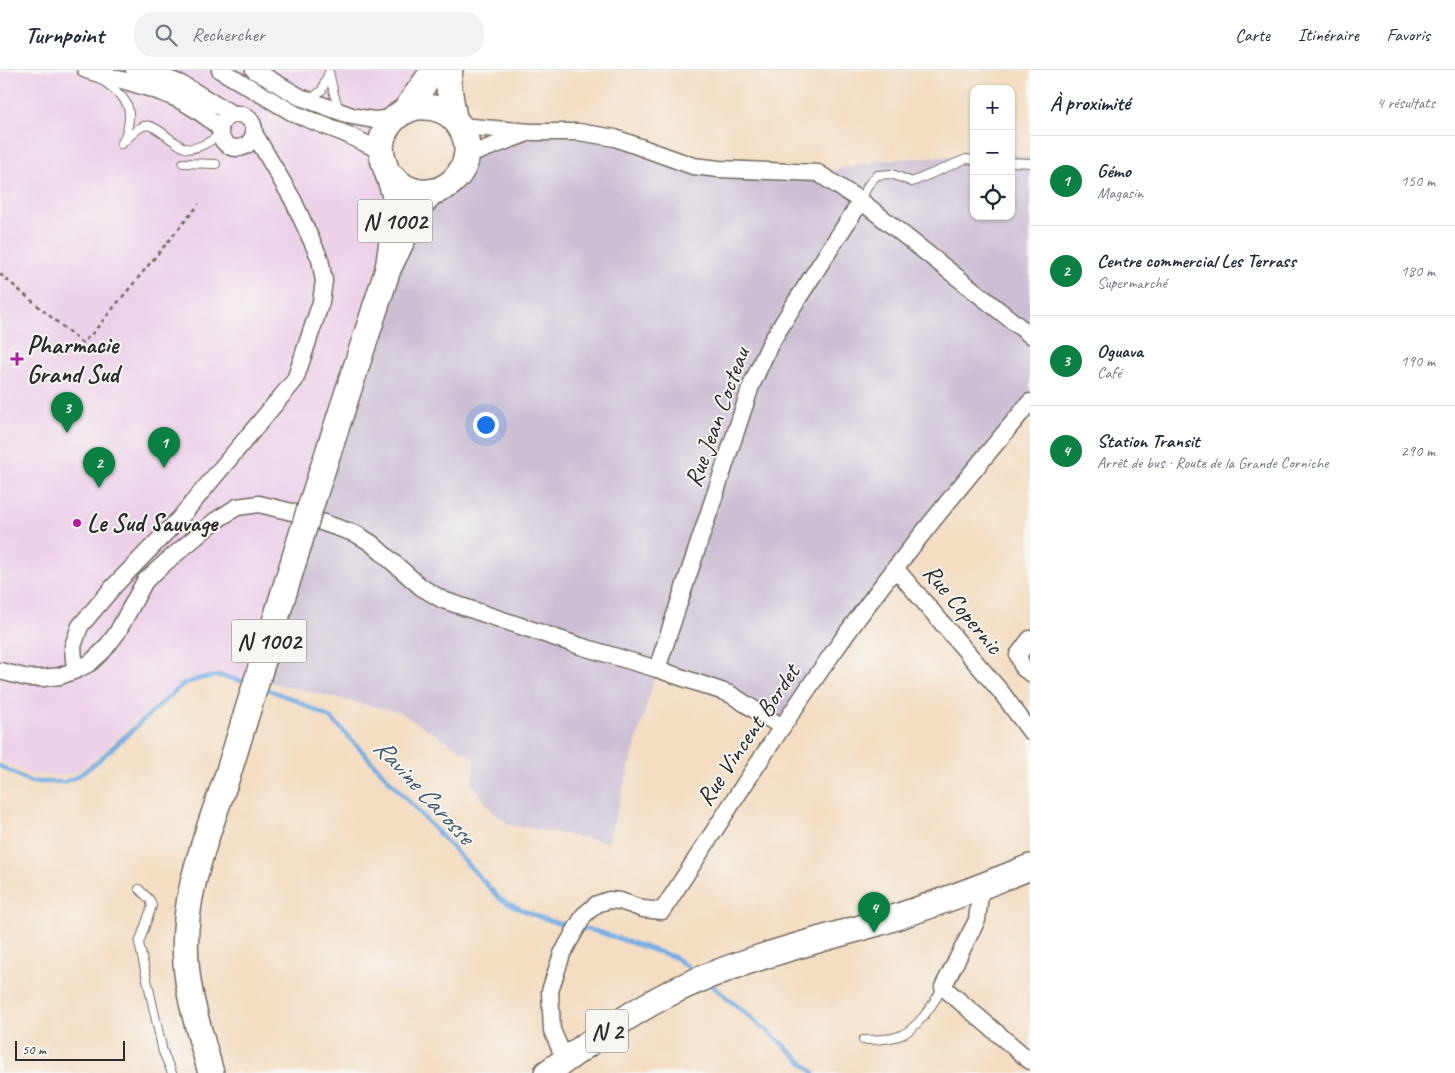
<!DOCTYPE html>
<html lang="fr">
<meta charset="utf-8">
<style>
body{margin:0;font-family:Caveat,sans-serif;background:#f2f2f3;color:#1f2937}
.controls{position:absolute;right:15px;top:15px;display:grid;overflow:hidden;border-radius:10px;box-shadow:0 1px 4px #0004}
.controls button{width:45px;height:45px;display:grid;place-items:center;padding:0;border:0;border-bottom:1px solid #e0e1e3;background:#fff;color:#1f2937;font:25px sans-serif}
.scale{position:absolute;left:15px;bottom:12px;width:110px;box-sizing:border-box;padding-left:5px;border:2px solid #2b2b2b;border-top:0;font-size:14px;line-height:18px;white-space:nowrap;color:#2b2b2b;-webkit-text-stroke:4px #f6f6f2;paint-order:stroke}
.you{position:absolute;left:485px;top:354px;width:18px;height:18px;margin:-12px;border:4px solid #fff;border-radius:50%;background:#1a73e8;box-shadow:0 0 0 8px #1a73e833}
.badge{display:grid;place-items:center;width:32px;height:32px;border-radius:50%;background:#0b8043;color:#fff;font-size:16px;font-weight:700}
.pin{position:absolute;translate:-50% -41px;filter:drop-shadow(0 1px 2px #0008)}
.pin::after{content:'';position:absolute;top:26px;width:18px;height:15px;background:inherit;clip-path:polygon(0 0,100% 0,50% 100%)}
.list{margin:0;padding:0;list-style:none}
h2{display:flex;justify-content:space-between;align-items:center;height:65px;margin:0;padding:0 20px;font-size:21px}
h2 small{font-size:16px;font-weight:400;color:#747a83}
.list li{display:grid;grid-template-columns:32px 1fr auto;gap:15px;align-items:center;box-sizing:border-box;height:90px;padding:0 20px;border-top:1px solid #e0e1e3}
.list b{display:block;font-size:19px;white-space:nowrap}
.list p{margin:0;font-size:16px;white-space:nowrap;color:#747a83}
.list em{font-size:16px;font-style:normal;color:#747a83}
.icon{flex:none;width:28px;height:28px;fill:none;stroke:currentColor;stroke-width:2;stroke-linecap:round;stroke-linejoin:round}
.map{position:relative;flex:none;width:1030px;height:1003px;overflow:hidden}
header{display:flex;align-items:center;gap:30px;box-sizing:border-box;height:70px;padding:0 25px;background:#fff;border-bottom:1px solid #e0e1e3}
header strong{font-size:24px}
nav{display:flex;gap:28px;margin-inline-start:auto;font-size:18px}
.search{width:350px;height:45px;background:#f2f2f3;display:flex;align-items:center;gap:12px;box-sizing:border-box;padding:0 18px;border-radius:20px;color:#747a83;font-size:19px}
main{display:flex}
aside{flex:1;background:#fff}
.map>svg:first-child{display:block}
.built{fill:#edd1e9}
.industrial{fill:#ccbfd4}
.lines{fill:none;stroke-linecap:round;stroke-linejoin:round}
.stream{stroke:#76aee5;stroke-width:4.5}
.service-casing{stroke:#716960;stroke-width:10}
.minor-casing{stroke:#716960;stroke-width:19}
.primary-casing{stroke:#716960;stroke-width:28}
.path{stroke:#716960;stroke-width:2.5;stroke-dasharray:4 4;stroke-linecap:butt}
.service{stroke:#fff;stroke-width:8}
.minor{stroke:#fff;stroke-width:16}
.primary{stroke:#fff;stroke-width:25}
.primary-bridge-casing{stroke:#716960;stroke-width:28;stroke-linecap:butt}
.primary-bridge{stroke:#fff;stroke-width:25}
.poi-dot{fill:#b5179e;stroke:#f6f6f2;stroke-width:2}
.labels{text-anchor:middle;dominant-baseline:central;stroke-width:4;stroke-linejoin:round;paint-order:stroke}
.shield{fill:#f6f6f2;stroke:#686867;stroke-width:1}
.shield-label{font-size:24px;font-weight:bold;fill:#2b2b2b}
.poi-label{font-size:25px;font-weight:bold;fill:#2b2b2b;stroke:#f6f6f2;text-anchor:start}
.street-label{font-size:25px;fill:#2b2b2b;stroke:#f6f6f2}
.water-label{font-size:26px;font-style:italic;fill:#45596c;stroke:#f6f6f2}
</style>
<header>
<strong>Turnpoint</strong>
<div class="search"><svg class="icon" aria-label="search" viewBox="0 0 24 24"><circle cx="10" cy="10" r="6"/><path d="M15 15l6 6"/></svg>Rechercher</div>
<nav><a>Carte</a><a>Itinéraire</a><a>Favoris</a></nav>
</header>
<main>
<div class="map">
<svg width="1030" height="1003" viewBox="0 0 1030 1003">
<rect width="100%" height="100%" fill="#f6f6f2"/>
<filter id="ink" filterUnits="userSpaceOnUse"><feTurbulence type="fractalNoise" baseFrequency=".02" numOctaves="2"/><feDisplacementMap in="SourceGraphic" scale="10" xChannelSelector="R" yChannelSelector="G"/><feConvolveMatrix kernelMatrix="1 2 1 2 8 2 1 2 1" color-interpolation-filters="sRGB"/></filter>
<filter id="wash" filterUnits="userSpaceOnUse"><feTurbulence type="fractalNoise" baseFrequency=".0096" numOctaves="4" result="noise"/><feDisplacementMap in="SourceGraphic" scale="20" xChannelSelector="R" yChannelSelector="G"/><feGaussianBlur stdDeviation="1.12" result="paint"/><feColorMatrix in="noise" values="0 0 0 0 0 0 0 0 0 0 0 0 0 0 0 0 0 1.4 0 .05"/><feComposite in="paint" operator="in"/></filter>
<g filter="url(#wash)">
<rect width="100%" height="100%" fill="#f4ddc2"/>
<!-- built -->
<polygon class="built" points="0,0 434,0 387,58 396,133 247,610 219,604 201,606 183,612 150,638 97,686 78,700 65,705 31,705 0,690"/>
<!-- industrial -->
<polygon class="industrial" points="579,62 693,96 818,103 883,90 974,85 974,146 1011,146 1011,84 1030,88 1030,335 782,657 657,599 608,772 510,755 492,741 472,714 475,689 399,642 331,627 257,609 388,199 467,76"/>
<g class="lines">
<!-- stream -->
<g class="stream">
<path d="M 261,617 L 293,629 L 332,649 L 500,829 C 523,841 548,852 573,857"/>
<polyline points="0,696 31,712 65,712 78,706 97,692 183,614 202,608 220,606 247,612"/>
<polyline points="581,858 599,862 674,887 696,903"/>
<polyline points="710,914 778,970 814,1003"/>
</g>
</g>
</g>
<g filter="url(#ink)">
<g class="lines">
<!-- service casing -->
<g class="service-casing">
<g id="service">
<path d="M 100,9 C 127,27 137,38 123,71"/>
<polyline points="310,30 322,20 329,2 334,24 339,40"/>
<path d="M 121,74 C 147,51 144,49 172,70 C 176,72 181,77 185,78 C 197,81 211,70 221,65"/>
<polyline points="1011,92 1030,93"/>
<polyline points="183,93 216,94"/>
<polyline points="861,131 868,115 877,105 892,104 912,112 966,89 974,90"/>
<polyline points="139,819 150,830 152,836 139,873 163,982 172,1003"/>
<path d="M 863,970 C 875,970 887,970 899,966 C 918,959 933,934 943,917"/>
</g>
</g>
<!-- minor casing -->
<g class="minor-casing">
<g id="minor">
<path d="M 86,0 C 115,9 146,15 175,28 C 191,35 206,46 220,58"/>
<path d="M 134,0 C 149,4 165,7 179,13 C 198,22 214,36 234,44"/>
<polyline points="220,0 295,44 346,64 381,81"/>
<polyline points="254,0 300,27 352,46 374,50 395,48"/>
<circle cx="237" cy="61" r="17"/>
<polyline points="460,56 530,62 579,62 615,68 693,96 719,99 818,103 861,131 1030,265"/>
<polyline points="466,86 525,64"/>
<polyline points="895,498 1001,622 1030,661"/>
<polyline points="1030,569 1018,585 1023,598 1030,603"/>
<polyline points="657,599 751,316 770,274 797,230 861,131"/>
<polyline points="76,600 74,590 73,576 80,556 115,515 179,449 295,310 321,232 324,211 320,189 293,130 254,63"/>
<polyline points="0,601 28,608 43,608 60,606 76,600 90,593 104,580 117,563 145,511 166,492 215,451 237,437 259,434 292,442 356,464 371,473 421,517 443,530 580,576 657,599 730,624 782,657"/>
<polyline points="981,817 977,850 943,917 1030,991"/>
<path d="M 565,990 L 552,960 L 550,921 L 562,884 L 584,845 L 597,834 L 609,830 L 620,831 L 643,839 L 662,841 C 721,752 777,660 840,573 C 899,489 965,411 1030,332"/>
</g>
</g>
<!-- primary casing -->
<g class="primary-casing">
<g id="primary">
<polyline points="450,0 448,12 454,48"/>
<polyline points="405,41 434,0"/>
<path d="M 388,199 C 390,185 392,171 394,157 C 395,150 397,142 396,134 C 394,103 365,79 394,49 C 402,41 414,36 425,37 C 436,37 448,42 455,50 C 493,92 433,153 389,104"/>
<polyline points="310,438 388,199 417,140 431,122"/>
<path d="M 211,1003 C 202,970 191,937 187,903 C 178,834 206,768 228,704"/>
<path d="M 547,1003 C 587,975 626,945 670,923 C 737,890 810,873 881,852 C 931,836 981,817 1030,797"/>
</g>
</g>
<!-- path -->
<polyline class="path" points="0,204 82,273 91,265 199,134"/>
<!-- service -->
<use href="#service" class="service"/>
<!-- minor -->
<use href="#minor" class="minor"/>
<!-- primary -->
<use href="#primary" class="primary"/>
<!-- primary-bridge casing -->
<g class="primary-bridge-casing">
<polyline id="primary-bridge" points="228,704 310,438"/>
</g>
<!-- primary-bridge -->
<use href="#primary-bridge" class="primary-bridge"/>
</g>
</g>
<!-- markers -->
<g class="poi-dot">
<path d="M14.5 281.5h5v5h5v5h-5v5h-5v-5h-5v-5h5z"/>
<circle cx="77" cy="453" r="5"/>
</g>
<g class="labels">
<!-- shield labels -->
<g class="shield">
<rect x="357.5" y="129.5" width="75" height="43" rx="4"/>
<rect x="231.5" y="549.5" width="75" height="43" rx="4"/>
<rect x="586" y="939.5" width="42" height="43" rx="4"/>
</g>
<g class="shield-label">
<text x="395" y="151">N 1002</text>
<text x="269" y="571">N 1002</text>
<text x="607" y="961">N 2</text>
</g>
<!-- poi labels -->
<g class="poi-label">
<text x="27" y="275">Pharmacie<tspan x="27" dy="29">Grand Sud</tspan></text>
<text x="87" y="453">Le Sud Sauvage</text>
</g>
<!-- street labels -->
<g class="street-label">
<text transform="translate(717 347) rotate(-70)">Rue Jean Cocteau</text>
<text transform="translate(963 539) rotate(50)">Rue Copernic</text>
<text transform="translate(748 665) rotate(-56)">Rue Vincent Bordet</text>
</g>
<!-- water labels -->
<g class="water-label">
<text transform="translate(424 721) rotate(47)">Ravine Carosse</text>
</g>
</g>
</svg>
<div class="controls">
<button>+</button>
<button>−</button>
<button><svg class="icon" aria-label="locate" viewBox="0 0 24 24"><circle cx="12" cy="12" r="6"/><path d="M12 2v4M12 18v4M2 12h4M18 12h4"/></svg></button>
</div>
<div class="scale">50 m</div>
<div class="you"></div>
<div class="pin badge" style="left:164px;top:398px">1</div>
<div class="pin badge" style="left:99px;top:418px">2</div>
<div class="pin badge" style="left:67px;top:363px">3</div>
<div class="pin badge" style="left:874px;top:863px">4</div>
</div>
<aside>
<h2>À proximité<small>4 résultats</small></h2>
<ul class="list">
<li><span class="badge">1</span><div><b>Gémo</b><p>Magasin</p></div><em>150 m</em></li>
<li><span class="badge">2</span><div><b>Centre commercial Les Terrass</b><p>Supermarché</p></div><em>180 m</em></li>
<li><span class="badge">3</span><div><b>Oguava</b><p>Café</p></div><em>190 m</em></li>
<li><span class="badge">4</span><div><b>Station Transit</b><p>Arrêt de bus · Route de la Grande Corniche</p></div><em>290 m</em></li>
</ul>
</aside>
</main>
